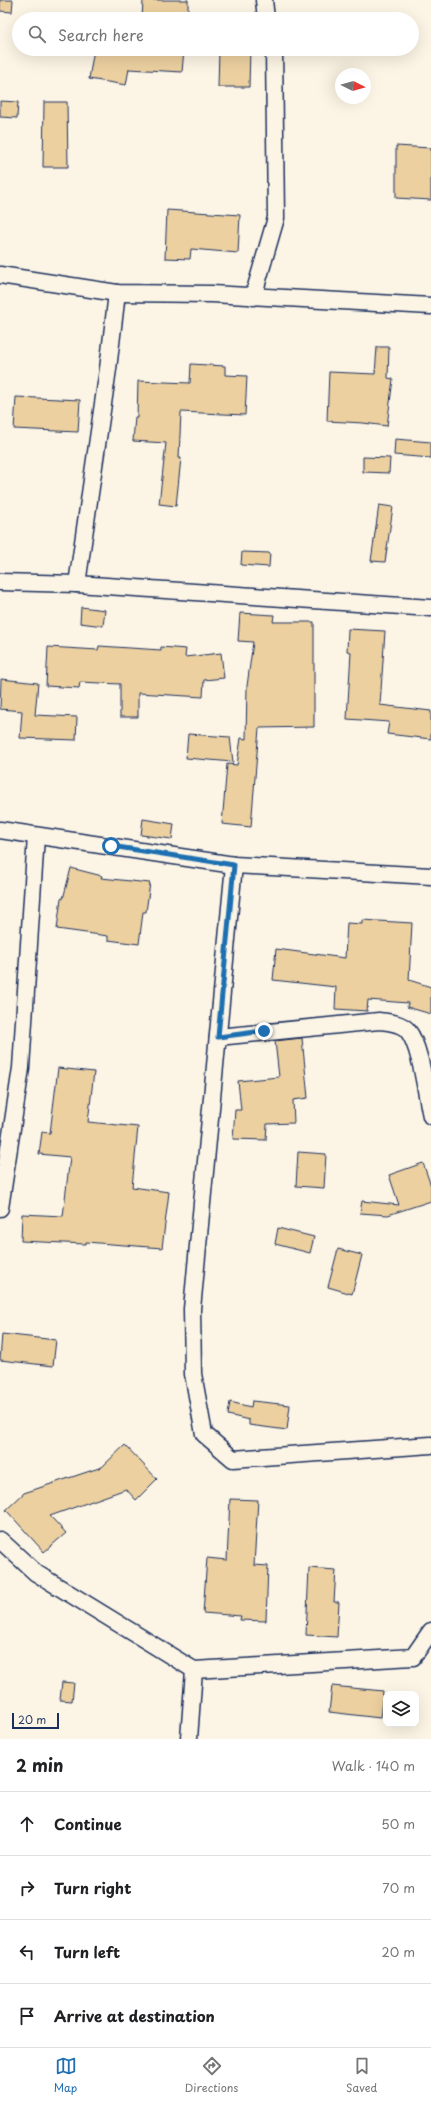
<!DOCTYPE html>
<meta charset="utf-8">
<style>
body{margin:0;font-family:"Playpen Sans",sans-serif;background:#f2f2f2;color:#202124}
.controls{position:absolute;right:12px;bottom:12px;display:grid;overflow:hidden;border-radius:8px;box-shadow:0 4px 16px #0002}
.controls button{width:36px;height:36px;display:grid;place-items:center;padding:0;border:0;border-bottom:1px solid #e0e0e0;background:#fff;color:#202124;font:20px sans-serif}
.compass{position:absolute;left:335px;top:68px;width:36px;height:36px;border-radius:50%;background:#fff;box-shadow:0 4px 16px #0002;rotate:95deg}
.scale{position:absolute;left:12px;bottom:10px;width:47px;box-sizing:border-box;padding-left:4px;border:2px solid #1b2f5e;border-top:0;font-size:11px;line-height:14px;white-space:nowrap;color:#1b2f5e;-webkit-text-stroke:3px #fcf5e5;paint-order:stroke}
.stop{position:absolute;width:12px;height:12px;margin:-9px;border:3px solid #1f6fb2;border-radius:50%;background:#fff}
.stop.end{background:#1f6fb2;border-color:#fff;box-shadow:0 1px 4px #0008}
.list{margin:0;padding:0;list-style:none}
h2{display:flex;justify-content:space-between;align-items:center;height:52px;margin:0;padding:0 16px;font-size:17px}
h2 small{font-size:13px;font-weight:400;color:#757577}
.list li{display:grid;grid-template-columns:26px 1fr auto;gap:12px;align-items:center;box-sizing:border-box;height:64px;padding:0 16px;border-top:1px solid #e0e0e0}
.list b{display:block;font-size:15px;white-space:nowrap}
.list em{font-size:13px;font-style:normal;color:#757577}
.icon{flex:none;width:22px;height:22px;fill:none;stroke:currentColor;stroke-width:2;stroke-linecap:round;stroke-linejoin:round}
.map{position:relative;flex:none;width:431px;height:1739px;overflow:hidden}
.search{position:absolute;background:#fff;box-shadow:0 4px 16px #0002;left:12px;right:12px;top:12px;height:44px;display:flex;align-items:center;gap:10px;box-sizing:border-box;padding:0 14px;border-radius:22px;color:#757577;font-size:15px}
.sheet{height:308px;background:#fff}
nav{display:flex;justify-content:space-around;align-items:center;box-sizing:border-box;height:56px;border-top:1px solid #e0e0e0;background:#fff;font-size:11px;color:#757577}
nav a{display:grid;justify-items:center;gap:2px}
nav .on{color:#1f6fb2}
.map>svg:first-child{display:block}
.building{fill:#ecd0a0;stroke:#1b2f5e}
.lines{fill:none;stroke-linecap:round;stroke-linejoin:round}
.minor-casing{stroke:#1b2f5e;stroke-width:19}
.minor{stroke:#fcf5e5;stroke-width:16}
.route{stroke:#1f6fb2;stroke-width:5}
</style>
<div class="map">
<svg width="431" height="1739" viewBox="0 0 431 1739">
<rect width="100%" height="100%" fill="#fcf5e5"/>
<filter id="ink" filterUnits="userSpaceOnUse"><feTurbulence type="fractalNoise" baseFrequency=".025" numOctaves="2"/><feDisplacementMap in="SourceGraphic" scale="8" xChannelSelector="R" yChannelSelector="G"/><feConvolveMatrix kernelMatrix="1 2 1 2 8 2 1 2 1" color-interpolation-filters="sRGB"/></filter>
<g filter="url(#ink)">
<!-- building -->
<g class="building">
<polygon points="0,0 13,0 12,12 0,11"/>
<polygon points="143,0 188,0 188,19 142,19"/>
<polygon points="94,49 184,49 182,72 129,69 126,85 89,79"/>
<polygon points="219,49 250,49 249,87 218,87"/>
<polygon points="0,101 18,102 17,118 0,117"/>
<polygon points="44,102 67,102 68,167 43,167"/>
<polygon points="396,146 431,148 431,200 396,198"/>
<polygon points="167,210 240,215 238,253 191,249 190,259 165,258"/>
<polygon points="377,347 389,347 388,378 393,379 387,426 363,423 327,421 329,372 375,374"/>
<polygon points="191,364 225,366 225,375 247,376 245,415 181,412 179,458 181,458 176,506 159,504 166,443 133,441 135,417 137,417 138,381 190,383"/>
<polygon points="16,397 80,400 78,432 14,429"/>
<polygon points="395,439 431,442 431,458 394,455"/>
<polygon points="363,457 390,458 389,473 363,472"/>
<polygon points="379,505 393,507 385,562 371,561"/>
<polygon points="242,552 270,553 269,567 241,565"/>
<polygon points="81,607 105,610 103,626 80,623"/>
<polygon points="240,613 274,615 273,622 314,622 314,727 259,728 251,827 222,824 227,764 237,765 241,738 246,739 247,686 253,642 238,641"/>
<polygon points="348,629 385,631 380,705 431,711 431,739 387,734 389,722 347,719 351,652 347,651"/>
<polygon points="99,646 161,650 161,647 186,649 185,657 221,653 224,678 204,680 203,697 138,693 138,717 120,717 120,684 80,682 79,688 46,686 48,647 98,650"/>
<polygon points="1,679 38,683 35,715 77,717 76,740 20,738 22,711 0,709"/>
<polygon points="188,734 230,737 233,762 186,758"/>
<polygon points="143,819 174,824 172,839 141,835"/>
<polygon points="71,868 102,876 101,878 150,883 146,912 143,912 139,944 108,940 108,936 57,929 61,898 63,899"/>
<polygon points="362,920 412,923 409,980 431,987 431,1014 407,1007 408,1003 368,1000 367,1011 335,1009 336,987 273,980 276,949 345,958 347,923 362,924"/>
<polygon points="302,1038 308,1098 293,1100 294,1123 267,1124 266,1140 233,1139 235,1110 241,1110 238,1081 279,1077 275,1041"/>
<polygon points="58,1068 94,1072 88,1122 138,1127 132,1187 169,1192 162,1248 86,1242 86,1244 21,1241 22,1214 63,1216 70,1157 39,1154 42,1132 50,1133"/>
<polygon points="298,1152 326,1154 324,1188 296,1186"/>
<polygon points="423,1163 431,1186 431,1201 388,1215 360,1213 362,1201 399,1205 389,1175"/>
<polygon points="278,1228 314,1237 310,1253 275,1244"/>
<polygon points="338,1249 362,1255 352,1294 328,1287"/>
<polygon points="2,1334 56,1340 53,1366 0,1360"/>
<polygon points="252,1401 290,1405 287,1430 249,1425 249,1420 228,1415 230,1402 251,1407"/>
<polygon points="125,1445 157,1479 136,1500 126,1489 50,1516 66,1533 44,1552 6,1510 24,1493 102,1467"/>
<polygon points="230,1499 258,1500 254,1565 268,1566 266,1621 240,1620 241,1616 203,1613 207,1558 227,1560"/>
<polygon points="309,1568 336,1570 334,1602 339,1602 337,1637 306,1635"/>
<polygon points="62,1682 74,1683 72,1701 60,1700"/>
<polygon points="332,1686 383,1691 380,1718 329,1712"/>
</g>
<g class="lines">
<!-- minor casing -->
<g class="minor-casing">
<g id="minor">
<polyline points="264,0 266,19"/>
<polyline points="0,275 117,293 212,294 431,306"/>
<polyline points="253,297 276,218 274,49"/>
<polyline points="0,582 77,584 431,608"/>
<polyline points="77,584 108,369 117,293"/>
<polyline points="0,830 234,865 431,876"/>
<polyline points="234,865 192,1309 193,1374 204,1434 233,1459 431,1445"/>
<path d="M 218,1037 L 379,1021 C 389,1022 402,1023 408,1031 C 421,1047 426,1095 431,1116"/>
<polyline points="0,1208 21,1068 36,836"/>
<polyline points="0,1540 36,1573 194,1670 413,1657 431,1631"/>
<polyline points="189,1739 194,1670"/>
</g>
</g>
<!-- minor -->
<use href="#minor" class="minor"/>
</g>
</g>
<g class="lines" filter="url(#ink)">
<!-- route -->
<polyline class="route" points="111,846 234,865 218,1037 264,1031"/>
</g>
</svg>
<div class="controls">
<button><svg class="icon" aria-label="layers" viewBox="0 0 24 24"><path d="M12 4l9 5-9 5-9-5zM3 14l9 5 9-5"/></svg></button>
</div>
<svg class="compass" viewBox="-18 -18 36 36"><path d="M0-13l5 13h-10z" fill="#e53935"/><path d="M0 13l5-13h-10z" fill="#757577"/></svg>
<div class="scale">20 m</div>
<div class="stop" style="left:111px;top:846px"></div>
<div class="stop end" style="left:264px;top:1031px"></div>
<div class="search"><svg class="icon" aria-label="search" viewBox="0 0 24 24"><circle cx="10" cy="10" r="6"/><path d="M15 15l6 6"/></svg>Search here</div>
</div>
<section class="sheet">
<h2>2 min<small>Walk · 140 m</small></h2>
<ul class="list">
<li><svg class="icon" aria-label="ahead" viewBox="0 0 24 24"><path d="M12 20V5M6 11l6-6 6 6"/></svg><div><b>Continue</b></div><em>50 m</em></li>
<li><svg class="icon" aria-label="right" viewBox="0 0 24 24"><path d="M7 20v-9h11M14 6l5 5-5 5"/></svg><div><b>Turn right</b></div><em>70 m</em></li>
<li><svg class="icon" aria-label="left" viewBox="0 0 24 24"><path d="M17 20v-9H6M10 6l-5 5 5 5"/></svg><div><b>Turn left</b></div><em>20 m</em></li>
<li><svg class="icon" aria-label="arrive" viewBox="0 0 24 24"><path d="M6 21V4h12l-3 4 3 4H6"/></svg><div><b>Arrive at destination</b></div></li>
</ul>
</section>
<nav>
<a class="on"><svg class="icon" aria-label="map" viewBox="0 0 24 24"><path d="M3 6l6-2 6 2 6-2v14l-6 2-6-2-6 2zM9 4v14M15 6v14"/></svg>Map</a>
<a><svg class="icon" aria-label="directions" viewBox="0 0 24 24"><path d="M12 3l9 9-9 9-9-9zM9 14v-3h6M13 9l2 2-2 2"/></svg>Directions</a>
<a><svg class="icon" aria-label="saved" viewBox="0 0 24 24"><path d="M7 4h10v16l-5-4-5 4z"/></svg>Saved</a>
</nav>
